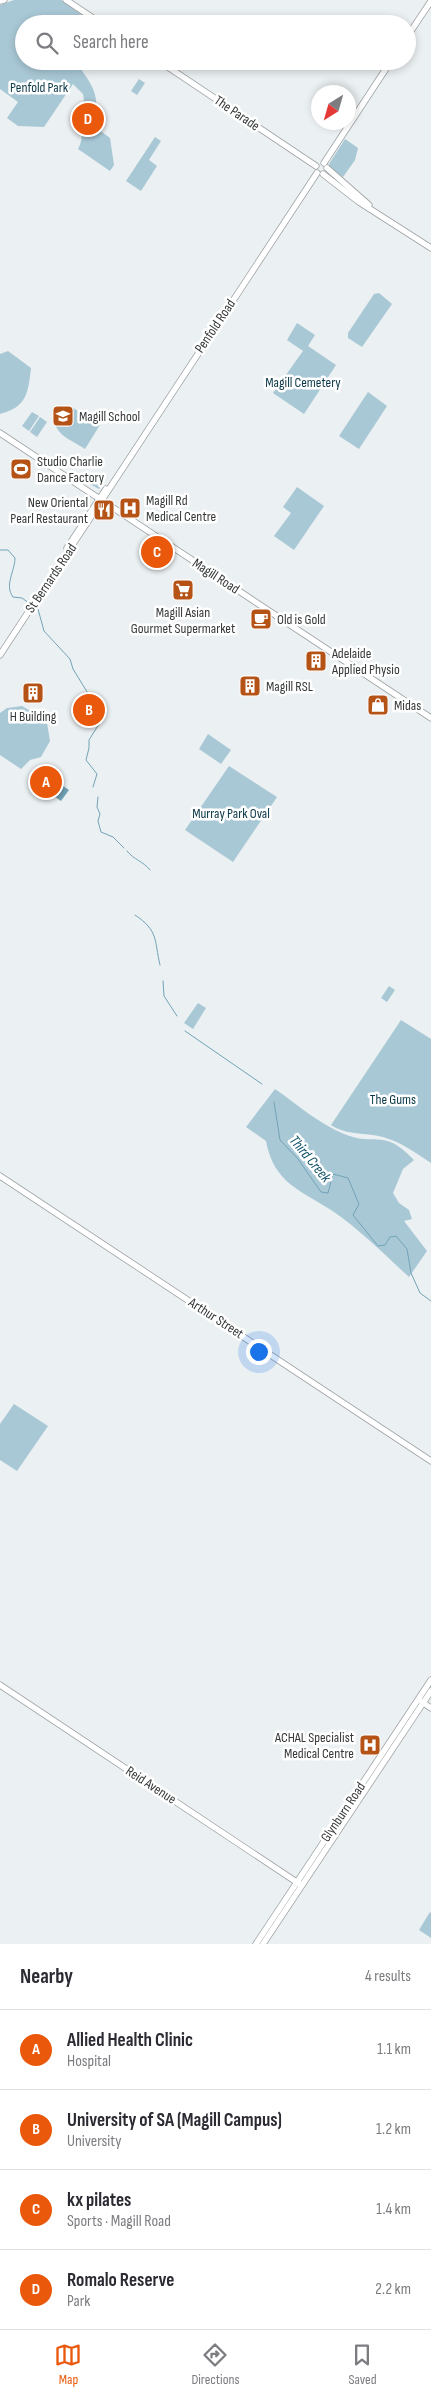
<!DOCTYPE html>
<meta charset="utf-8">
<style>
body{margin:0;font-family:"Sofia Sans Condensed",sans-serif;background:#f2f2f3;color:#2b2b33}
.compass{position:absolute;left:311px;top:85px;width:45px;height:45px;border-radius:50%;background:#fff;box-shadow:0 2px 8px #0003;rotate:217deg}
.you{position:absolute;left:258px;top:1351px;width:18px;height:18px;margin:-12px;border:4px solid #fff;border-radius:50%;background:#1a73e8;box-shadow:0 0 0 8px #1a73e833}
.badge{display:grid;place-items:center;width:32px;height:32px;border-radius:50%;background:#ea580c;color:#fff;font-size:16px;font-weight:700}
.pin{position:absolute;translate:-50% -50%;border:2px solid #fff;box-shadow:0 1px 5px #0006}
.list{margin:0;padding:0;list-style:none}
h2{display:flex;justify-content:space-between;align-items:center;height:65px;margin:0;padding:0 20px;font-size:21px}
h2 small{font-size:16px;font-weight:400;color:#7c7c81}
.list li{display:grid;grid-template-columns:32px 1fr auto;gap:15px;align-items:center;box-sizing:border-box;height:80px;padding:0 20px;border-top:1px solid #e1e1e2}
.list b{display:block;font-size:19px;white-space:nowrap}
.list p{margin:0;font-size:16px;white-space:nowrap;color:#7c7c81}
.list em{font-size:16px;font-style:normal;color:#7c7c81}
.icon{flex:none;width:28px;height:28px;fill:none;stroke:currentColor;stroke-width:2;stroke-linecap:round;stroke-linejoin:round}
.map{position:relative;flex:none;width:431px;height:1944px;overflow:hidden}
.search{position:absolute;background:#fff;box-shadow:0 2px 8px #0003;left:15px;right:15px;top:15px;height:55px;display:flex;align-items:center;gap:12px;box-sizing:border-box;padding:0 18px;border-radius:28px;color:#7c7c81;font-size:19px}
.sheet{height:385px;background:#fff}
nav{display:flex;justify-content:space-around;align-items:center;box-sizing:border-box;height:70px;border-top:1px solid #e1e1e2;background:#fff;font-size:14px;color:#7c7c81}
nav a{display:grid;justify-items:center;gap:2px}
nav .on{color:#ea580c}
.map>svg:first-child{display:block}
.green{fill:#a9c8d6}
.water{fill:#72a3b7}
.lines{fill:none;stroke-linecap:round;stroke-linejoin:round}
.stream{stroke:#72a3b7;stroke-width:1}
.secondary-casing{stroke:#9da1a3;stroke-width:7}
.secondary{stroke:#fff;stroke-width:5.5}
.labels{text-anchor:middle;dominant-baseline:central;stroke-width:5;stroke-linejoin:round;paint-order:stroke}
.park-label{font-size:14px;fill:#0a3747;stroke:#fff}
.street-label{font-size:14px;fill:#363839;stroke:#fff}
.poi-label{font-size:14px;fill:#363839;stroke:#fff;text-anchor:start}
.water-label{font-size:15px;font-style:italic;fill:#115269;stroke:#fff}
</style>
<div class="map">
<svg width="431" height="1944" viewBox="0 0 431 1944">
<rect width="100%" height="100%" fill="#ebf0f2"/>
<!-- green -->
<g class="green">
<path d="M 14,0 L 61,0 L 94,24 L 24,24 L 24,61 L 88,61 L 82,71 C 97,90 99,103 94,126 L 110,138 L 114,165 L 110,171 L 78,149 C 85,137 81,123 78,110 L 84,100 L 83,94 L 73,84 L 44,127 L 18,126 L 7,118 L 18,102 L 0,89 L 0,5 Z"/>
<polygon points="139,79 145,83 137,95 131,91"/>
<polygon points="155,137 161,141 149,160 157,166 141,191 126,181"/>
<polygon points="345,139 358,148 355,160 343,177 330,168 329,164"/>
<polygon points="379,293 392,304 362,347 348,338 348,333 374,294"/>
<polygon points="297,323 315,335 308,346 336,365 304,414 273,393 303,351 287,340"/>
<path d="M 8,351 L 31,368 C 28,393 27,407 0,414 L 0,354 Z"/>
<polygon points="368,392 387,406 359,449 339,436"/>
<path d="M 70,406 L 100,425 L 85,449 C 67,437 52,435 54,410 Z"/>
<polygon points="32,412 39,416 29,431 22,426"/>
<polygon points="40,417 47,422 37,437 30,432"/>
<polygon points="96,473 105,480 99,489 90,484"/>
<polygon points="297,487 324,506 294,550 274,536 291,513 283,507"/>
<polygon points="22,706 37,715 44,724 47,723 50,741 41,757 30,760 21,769 0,755 0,713 7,708"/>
<polygon points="208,734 231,750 221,764 199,749"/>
<polygon points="229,766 277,797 233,862 185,830"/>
<polygon points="389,986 395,990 387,1002 381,998"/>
<polygon points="198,1003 206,1008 193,1029 184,1023"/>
<path d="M 401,1020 L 431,1039 L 431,1163 C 416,1153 401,1142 383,1137 C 364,1132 348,1136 331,1125 Z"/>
<path d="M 275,1089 C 297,1104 319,1124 344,1134 C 375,1147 383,1127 414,1160 L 403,1169 L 393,1193 L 399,1203 L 409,1210 L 412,1219 L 404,1221 L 427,1251 L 409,1277 C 387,1257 359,1229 334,1212 C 301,1190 274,1184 266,1141 L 246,1127 Z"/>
<polygon points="14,1404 48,1426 17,1471 0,1460 0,1424"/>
<polygon points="430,1912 431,1913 431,1938 419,1930"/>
</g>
<!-- water -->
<polygon class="water" points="57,782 69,790 61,801 49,793"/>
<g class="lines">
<!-- stream -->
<g class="stream">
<path d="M 0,550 L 8,550 L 15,558 C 15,571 4,585 13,597 L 22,598 L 29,603"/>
<polyline points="34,606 38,609 44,631 70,659 73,669 89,695 99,724 89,740 89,748 86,760 97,774 93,787"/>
<polyline points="98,797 97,807 100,814 98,821 101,832 113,837 124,848"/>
<path d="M 127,851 C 134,860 143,861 150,870"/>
<path d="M 135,915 C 159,931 154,940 160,965"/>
<polyline points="163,981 164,996 177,1016"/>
<polyline points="185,1031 262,1084"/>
<polyline points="274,1102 280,1140 298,1159 321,1192 328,1193 333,1174 348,1178 359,1204 353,1215 378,1246 385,1245 390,1237 396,1236 407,1249 411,1273 420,1293 431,1301"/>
</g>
<!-- secondary casing -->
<g class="secondary-casing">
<g id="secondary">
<polyline points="66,0 102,24"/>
<polyline points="0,1 4,0"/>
<polyline points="407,37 431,1"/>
<polyline points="159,61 316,166"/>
<polyline points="324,163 391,61"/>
<polyline points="327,168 369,205"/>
<polyline points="323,174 359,202 431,248"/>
<polyline points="0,433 431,718"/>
<polyline points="67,548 106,489"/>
<polyline points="0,655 317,173"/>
<polyline points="0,1176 431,1461"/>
<polyline points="0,1685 301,1885"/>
<polyline points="422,1702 431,1708"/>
<polyline points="256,1944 431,1680"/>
<polyline points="263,1944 431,1691"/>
</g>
</g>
<!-- secondary -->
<use href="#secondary" class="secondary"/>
</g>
<!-- icons -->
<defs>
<g id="school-square" transform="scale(1.125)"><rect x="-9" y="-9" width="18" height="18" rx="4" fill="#b55317" stroke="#fff"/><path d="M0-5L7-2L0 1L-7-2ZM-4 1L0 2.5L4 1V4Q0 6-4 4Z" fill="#fff"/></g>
<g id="stadium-square" transform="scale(1.125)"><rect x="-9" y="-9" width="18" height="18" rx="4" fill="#b55317" stroke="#fff"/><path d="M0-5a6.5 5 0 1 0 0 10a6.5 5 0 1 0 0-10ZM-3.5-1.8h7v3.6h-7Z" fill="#fff"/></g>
<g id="hospital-square" transform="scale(1.125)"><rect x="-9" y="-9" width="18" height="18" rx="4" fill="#b55317" stroke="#fff"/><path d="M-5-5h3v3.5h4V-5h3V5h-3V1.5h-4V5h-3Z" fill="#fff"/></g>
<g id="restaurant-square" transform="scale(1.125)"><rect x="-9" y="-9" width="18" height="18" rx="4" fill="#b55317" stroke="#fff"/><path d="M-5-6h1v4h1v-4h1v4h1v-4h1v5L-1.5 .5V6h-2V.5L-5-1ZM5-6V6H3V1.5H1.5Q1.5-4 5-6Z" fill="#fff"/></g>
<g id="supermarket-square" transform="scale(1.125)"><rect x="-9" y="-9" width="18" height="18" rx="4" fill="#b55317" stroke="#fff"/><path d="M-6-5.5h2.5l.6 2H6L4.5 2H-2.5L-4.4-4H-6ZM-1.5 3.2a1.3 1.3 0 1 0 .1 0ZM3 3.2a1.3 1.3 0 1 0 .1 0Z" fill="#fff"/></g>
<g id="cafe-square" transform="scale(1.125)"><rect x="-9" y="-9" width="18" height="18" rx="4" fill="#b55317" stroke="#fff"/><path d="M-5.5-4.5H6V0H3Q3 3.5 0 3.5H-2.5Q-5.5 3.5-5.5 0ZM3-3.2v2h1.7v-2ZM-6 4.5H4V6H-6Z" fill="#fff"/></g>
<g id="building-square" transform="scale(1.125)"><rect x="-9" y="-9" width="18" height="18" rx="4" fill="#b55317" stroke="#fff"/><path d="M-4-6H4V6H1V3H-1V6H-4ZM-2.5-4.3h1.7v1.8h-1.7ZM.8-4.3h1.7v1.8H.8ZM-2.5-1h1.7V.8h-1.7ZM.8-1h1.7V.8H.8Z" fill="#fff"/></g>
<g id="shop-square" transform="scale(1.125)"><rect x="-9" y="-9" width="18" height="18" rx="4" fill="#b55317" stroke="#fff"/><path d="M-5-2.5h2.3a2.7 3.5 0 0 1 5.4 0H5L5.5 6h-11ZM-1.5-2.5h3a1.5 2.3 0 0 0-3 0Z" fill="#fff"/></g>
</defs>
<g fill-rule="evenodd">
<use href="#school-square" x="63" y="416"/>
<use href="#stadium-square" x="21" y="469"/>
<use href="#hospital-square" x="130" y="508"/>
<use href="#restaurant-square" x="104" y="510"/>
<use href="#supermarket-square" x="183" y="590"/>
<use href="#cafe-square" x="261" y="619"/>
<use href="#building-square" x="316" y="661"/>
<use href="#building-square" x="250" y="686"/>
<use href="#building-square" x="33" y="693"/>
<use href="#shop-square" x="378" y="705"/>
<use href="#hospital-square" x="370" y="1745"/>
</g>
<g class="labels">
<!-- park labels -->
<g class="park-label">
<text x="39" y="87">Penfold Park</text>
<text x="303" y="382">Magill Cemetery</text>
<text x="231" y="813">Murray Park Oval</text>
<text x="393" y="1099">The Gums</text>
</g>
<!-- street labels -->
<g class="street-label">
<text transform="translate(237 113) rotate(34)">The Parade</text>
<text transform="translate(215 326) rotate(-56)">Penfold Road</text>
<text transform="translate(216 576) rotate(33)">Magill Road</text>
<text transform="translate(51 578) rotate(-56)">St Bernards Road</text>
<text transform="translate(216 1318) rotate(33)">Arthur Street</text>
<text transform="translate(151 1785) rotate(33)">Reid Avenue</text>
<text transform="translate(343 1812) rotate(-56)">Glynburn Road</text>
</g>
<!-- poi labels -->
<g class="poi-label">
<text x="79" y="416">Magill School</text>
<text x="37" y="461">Studio Charlie<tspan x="37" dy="16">Dance Factory</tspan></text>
<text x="146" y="500">Magill Rd<tspan x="146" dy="16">Medical Centre</tspan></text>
<text x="88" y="502" text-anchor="end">New Oriental<tspan x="88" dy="16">Pearl Restaurant</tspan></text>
<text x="183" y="612" text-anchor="middle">Magill Asian<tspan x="183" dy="16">Gourmet Supermarket</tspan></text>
<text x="277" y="619">Old is Gold</text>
<text x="332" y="653">Adelaide<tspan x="332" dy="16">Applied Physio</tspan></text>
<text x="266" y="686">Magill RSL</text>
<text x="394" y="705">Midas</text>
<text x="33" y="716" text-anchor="middle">H Building</text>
<text x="354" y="1737" text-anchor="end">ACHAL Specialist<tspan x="354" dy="16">Medical Centre</tspan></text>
</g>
<!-- water labels -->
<g class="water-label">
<text transform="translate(310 1159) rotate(50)">Third Creek</text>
</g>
</g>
</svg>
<svg class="compass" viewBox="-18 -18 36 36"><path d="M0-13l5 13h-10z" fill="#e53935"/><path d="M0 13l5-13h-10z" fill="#7c7c81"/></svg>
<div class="you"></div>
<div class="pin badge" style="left:46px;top:782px">A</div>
<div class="pin badge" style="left:89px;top:710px">B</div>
<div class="pin badge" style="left:157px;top:552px">C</div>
<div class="pin badge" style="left:88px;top:119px">D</div>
<div class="search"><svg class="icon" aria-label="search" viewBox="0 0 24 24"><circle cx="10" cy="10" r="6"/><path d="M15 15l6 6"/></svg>Search here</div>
</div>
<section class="sheet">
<h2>Nearby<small>4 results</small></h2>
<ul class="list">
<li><span class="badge">A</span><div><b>Allied Health Clinic</b><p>Hospital</p></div><em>1.1 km</em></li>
<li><span class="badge">B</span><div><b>University of SA (Magill Campus)</b><p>University</p></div><em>1.2 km</em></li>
<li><span class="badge">C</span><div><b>kx pilates</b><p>Sports · Magill Road</p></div><em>1.4 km</em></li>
<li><span class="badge">D</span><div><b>Romalo Reserve</b><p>Park</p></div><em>2.2 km</em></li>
</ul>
</section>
<nav>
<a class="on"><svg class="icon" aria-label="map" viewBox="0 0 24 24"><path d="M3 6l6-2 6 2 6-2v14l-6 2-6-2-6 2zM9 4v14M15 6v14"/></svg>Map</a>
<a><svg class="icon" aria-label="directions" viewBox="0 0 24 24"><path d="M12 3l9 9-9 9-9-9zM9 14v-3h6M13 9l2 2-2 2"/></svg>Directions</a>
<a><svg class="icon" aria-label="saved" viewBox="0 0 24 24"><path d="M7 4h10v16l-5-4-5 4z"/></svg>Saved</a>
</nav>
